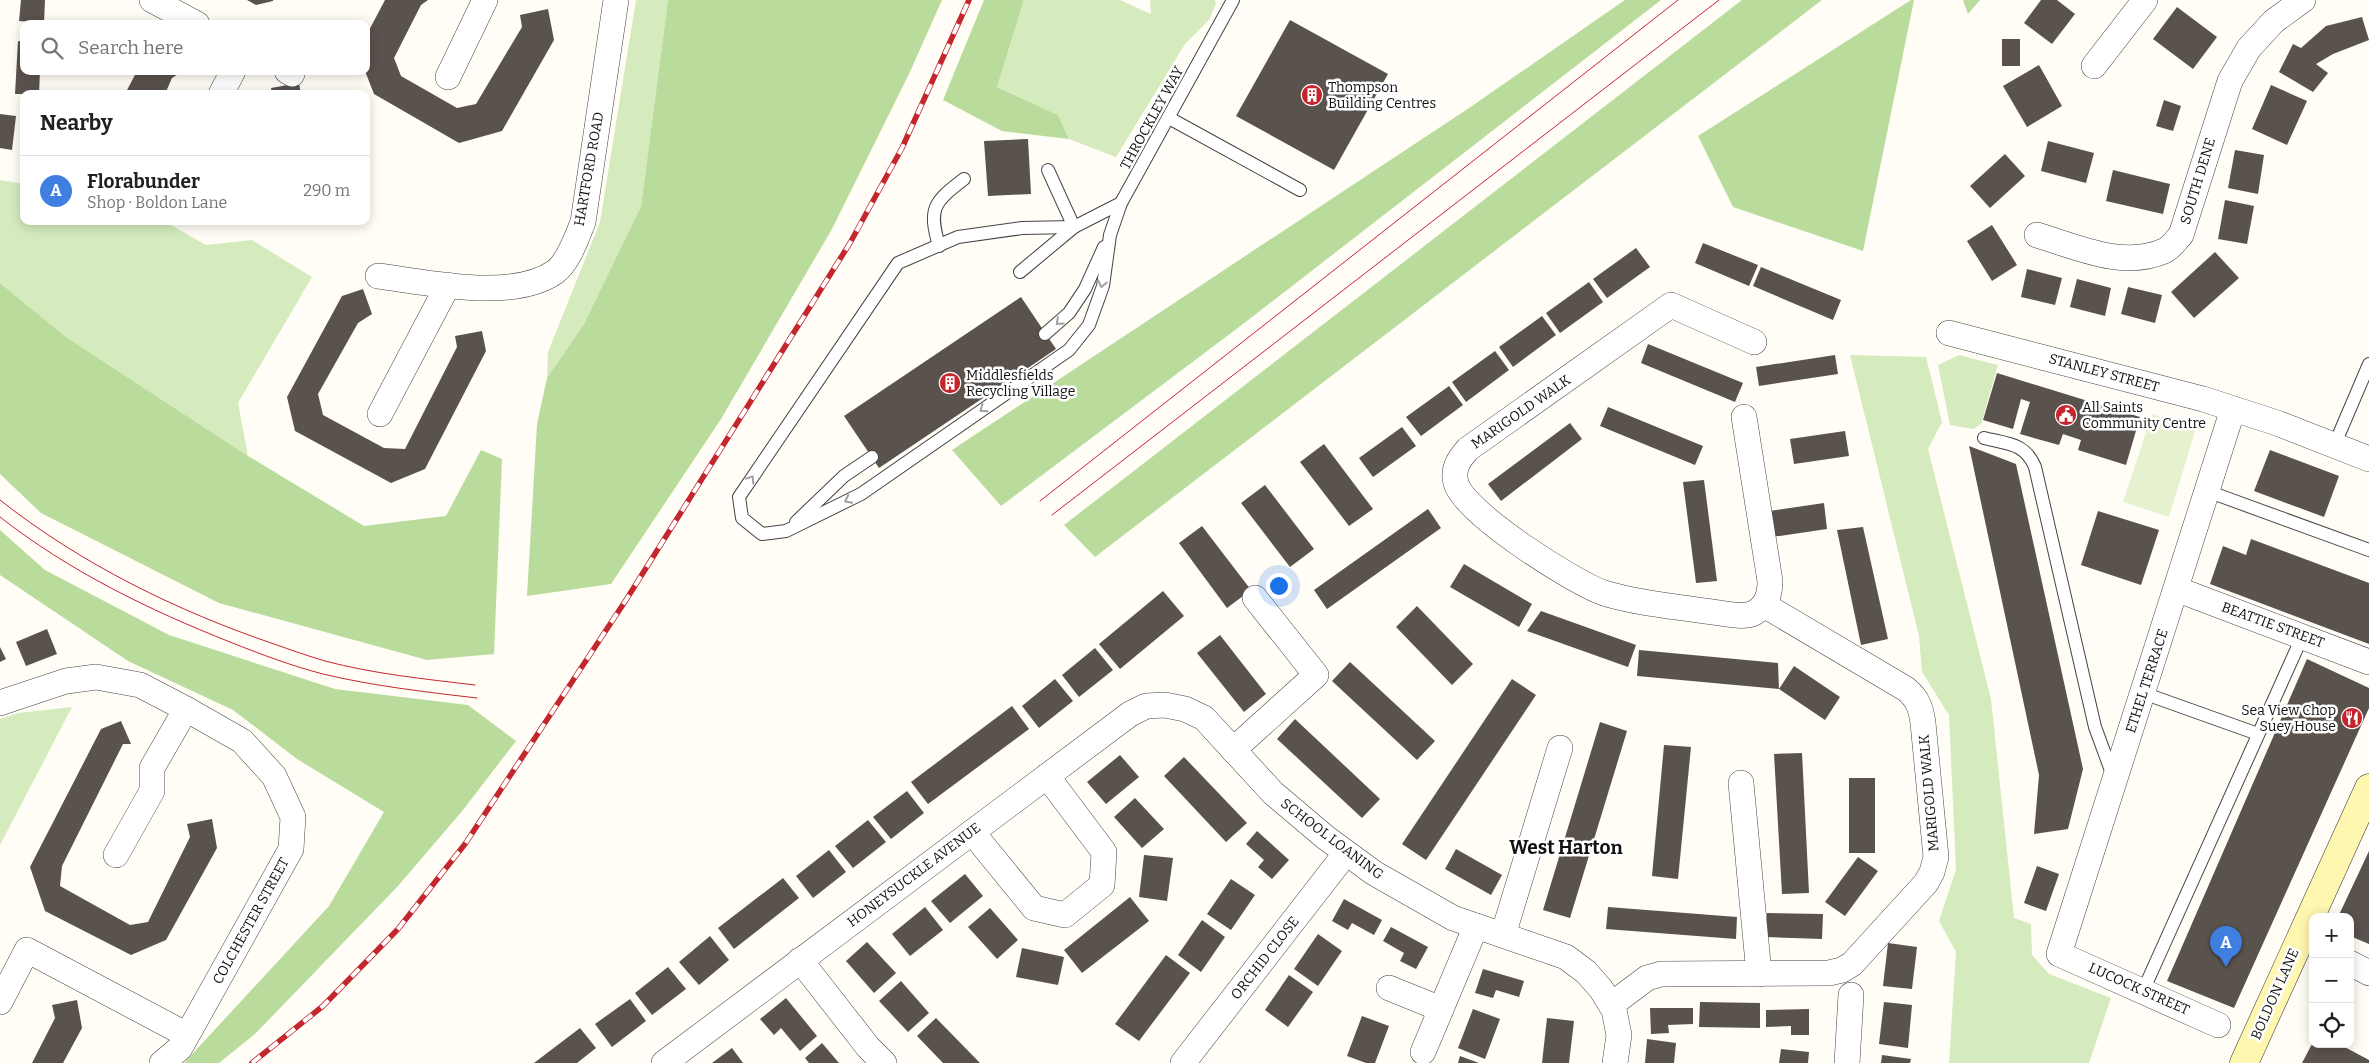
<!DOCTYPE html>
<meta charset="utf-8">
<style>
body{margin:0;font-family:Bitter,serif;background:#f6f6f6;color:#202124}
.controls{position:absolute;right:15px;bottom:15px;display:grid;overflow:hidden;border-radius:10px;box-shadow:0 2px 12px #0003}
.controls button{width:45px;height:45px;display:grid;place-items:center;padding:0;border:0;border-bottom:1px solid #e0e0e0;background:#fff;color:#202124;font:25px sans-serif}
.you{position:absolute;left:1278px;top:585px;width:18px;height:18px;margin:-12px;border:4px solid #fff;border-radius:50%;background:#1a73e8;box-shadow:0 0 0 8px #1a73e833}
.badge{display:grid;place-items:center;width:32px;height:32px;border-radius:50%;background:#db2777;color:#fff;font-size:16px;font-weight:700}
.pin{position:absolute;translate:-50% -41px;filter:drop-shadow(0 1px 2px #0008)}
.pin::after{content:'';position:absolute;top:26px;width:18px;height:15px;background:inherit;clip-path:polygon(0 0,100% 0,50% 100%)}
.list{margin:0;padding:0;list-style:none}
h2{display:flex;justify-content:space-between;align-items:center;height:65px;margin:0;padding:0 20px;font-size:21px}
h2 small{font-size:16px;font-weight:400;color:#757577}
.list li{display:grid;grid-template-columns:32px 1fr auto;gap:15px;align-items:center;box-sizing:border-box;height:70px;padding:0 20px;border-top:1px solid #e0e0e0}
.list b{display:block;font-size:19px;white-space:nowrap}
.list p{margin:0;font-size:16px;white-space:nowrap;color:#757577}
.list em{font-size:16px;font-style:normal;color:#757577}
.icon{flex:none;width:28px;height:28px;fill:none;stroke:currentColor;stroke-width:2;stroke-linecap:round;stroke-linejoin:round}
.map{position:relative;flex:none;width:2369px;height:1063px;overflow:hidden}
.search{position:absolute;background:#fff;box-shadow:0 2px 12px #0003;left:20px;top:20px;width:350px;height:55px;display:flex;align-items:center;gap:12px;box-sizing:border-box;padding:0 18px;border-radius:10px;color:#757577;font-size:19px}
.panel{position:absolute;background:#fff;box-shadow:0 2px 12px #0003;left:20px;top:90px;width:350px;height:135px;border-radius:10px}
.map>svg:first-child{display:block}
.green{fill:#d5ebbd}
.forest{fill:#b9dc9c}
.pitch{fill:#e6f2cf}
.building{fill:#5a524d}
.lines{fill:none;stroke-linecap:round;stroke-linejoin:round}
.lane-casing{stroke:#444;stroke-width:14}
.street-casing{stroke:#444;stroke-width:26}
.secondary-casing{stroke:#333;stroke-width:29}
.lane{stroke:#fff;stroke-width:12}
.street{stroke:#fff;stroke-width:25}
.secondary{stroke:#fff6b0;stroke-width:28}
.tram{stroke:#c4262e;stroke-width:1}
.rail-casing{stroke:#c4262e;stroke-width:5.5}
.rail{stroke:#fff;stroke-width:4;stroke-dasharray:11;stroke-linecap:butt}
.oneway{stroke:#a0a0a0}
.labels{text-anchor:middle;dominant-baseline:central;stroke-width:5;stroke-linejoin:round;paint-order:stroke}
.poi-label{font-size:14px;fill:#111;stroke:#fff;text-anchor:start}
.street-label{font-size:14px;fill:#111;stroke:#fff}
.district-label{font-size:19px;font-weight:bold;fill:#111;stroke:#fff}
</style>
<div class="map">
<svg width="2369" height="1063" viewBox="0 0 2369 1063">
<rect width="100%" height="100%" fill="#fffdf5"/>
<!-- green -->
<g class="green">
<polygon points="636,0 668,0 641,206 584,324 547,378 548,352 600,222"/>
<polygon points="1024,0 1120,0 1151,14 1150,0 1215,0 1216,4 1209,20 1185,44 1116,157 1069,139 1058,115 997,87"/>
<polygon points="0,180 24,184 24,221 164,221 206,245 252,240 312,277 238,403 248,456 66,337 0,283"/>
<polygon points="1850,355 1926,357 1942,422 1928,449 1991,699 2014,918 2031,924 2032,955 2049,974 2111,998 2089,1063 1949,1063 1956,952 1939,921 1956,869 1949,715 1922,672 1919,636"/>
<polygon points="1959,355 1998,365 1981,424 1973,429 1950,425 1938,365"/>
<polygon points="72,707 0,845 0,719 19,713"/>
</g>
<!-- forest -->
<g class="forest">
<polygon points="668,0 942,0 909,74 832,229 721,419 611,584 527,596 537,424 547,378 584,324 641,206"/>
<polygon points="984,0 1024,0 997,87 1058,115 1069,139 1002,131 943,100"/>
<polygon points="1625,0 1661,0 1247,321 1001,506 952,450 1472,106"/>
<polygon points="1742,0 1822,0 1095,557 1064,525"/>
<polygon points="1911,0 1914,0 1863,251 1733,207 1698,136"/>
<polygon points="1963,0 1980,0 1968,14"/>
<polygon points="0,283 66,337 248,456 364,526 446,516 481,450 502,459 494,654 427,660 219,603 41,513 0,474"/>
<polygon points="0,530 45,570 169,635 335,689 468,705 516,741 463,810 398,886 255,1034 219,1063 184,1063 329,906 384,812 297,759 233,710 128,661 0,575"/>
</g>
<!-- pitch -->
<polygon class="pitch" points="2152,414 2196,428 2169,517 2123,502"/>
<!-- building -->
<g class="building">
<polygon points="21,0 45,0 44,23 19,21"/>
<polygon points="247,0 273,0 273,1 256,5"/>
<polygon points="385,0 428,0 421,5 394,58 401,76 457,108 476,104 522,27 520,15 548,9 554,40 502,131 459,143 374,94 365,71 366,71 366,36"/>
<polygon points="2041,0 2057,0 2075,14 2052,44 2024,23"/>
<polygon points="2177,7 2217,37 2193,69 2153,39"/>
<polygon points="2362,17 2369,40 2333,54 2316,64 2328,73 2313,92 2279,72 2293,44 2301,48 2326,26"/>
<polygon points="1290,20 1388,74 1334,170 1236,116"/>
<rect x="2002" y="39" width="18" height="27"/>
<polygon points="18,41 24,42 24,71 40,71 39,94 15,94"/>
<polygon points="2039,65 2062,106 2027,127 2003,86"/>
<polygon points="137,71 183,71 172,78 165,94 125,94"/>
<polygon points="299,83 301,94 272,94 271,88"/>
<polygon points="2271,85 2307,101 2287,145 2252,129"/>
<polygon points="2164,100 2181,106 2173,131 2156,126"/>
<polygon points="0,114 16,116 12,150 0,148"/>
<polygon points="1028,139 1031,194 988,196 984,141"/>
<polygon points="2048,141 2094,153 2086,183 2041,171"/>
<polygon points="2235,150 2264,155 2258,194 2228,188"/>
<polygon points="2005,154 2025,176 1990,208 1970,186"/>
<polygon points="2113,170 2170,184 2163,214 2106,201"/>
<polygon points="2225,200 2254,206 2247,244 2218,239"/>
<polygon points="1992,225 2017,265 1992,281 1967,241"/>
<polygon points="1703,243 1758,265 1749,286 1695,263"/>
<polygon points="1636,248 1650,267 1607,298 1593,279"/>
<polygon points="2215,252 2239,278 2194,318 2171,292"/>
<polygon points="1761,267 1841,300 1833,320 1753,286"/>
<polygon points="2027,269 2062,278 2055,305 2021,297"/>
<polygon points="2077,279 2111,288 2105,316 2070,307"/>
<polygon points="1589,282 1603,302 1560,333 1546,313"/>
<polygon points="2128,287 2162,295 2155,323 2121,314"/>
<polygon points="363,289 372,314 358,323 318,394 323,415 384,448 405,449 457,347 455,336 482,331 486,351 425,469 391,483 295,431 287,397 342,296"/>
<polygon points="1021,297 1056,349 879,468 844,416"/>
<polygon points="1542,316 1556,335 1513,367 1499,347"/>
<polygon points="1648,344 1743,383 1735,402 1641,363"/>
<polygon points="1495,351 1509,370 1466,402 1452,382"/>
<polygon points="1835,355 1838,374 1759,386 1756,367"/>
<polygon points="1997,373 2140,417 2126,465 2078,450 2081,440 2063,434 2059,445 2020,434 2030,402 2021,399 2013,429 1983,420"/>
<polygon points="1449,386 1463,405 1421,436 1406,417"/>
<polygon points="1608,407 1703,446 1695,465 1600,426"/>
<polygon points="1570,423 1582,439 1501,501 1488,484"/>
<polygon points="1402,427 1416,446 1373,477 1359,458"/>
<polygon points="1845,431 1849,456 1794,464 1790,439"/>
<polygon points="1324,444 1373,509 1349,526 1300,462"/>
<polygon points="1969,446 2016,464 2083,769 2068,829 2034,834 2039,775"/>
<polygon points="2270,450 2339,476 2324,517 2254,491"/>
<polygon points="1704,480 1717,581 1696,583 1683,482"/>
<polygon points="1265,485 1314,549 1290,567 1241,503"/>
<polygon points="1824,503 1827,529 1772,537 1769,511"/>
<polygon points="1428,509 1441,528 1327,609 1314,590"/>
<polygon points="2098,511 2159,530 2141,585 2081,565"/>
<polygon points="1202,526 1251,590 1227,608 1179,543"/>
<polygon points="1863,527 1888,639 1861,645 1837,530"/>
<polygon points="2251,539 2369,583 2369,644 2210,584 2223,546 2246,555"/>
<polygon points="1464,564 1532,604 1519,627 1450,587"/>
<polygon points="1163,591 1184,616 1120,669 1099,644"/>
<polygon points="1417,606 1473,664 1452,685 1396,627"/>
<polygon points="1541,611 1636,645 1628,667 1527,631"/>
<polygon points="47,629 57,654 26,666 16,642"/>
<polygon points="1220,635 1266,694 1244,712 1197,653"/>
<polygon points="0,647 6,659 0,662"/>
<polygon points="1095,648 1113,670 1079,697 1062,675"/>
<polygon points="1639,650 1778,663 1779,689 1794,666 1840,697 1825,720 1779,689 1637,676"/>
<polygon points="2307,659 2369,688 2369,708 2234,1008 2167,981"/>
<polygon points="1350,662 1435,741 1417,760 1332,681"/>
<polygon points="1055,679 1073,701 1039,728 1022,706"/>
<polygon points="1512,679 1536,695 1426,860 1402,844"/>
<polygon points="1012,706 1029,729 928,804 911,782"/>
<polygon points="1295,719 1380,799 1362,818 1277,739"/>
<polygon points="121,721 131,744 123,744 62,866 60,886 130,925 148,922 190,837 187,824 212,819 217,848 166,940 131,955 45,911 30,867 101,729"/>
<polygon points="1600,722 1627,731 1570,918 1543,910"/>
<polygon points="1664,745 1691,747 1678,879 1652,876"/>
<polygon points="1802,753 1809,893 1782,894 1774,754"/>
<polygon points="1120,755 1139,777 1106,804 1087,782"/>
<polygon points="1184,757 1247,823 1226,842 1164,776"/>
<rect x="1849" y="778" width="26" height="75"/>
<polygon points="907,791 924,813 891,839 873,817"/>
<polygon points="1135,798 1164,829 1142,848 1114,817"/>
<polygon points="868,820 886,842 853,868 835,846"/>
<polygon points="1257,831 1289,860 1272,879 1258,867 1264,860 1246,844"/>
<polygon points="1456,849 1502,875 1491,895 1445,869"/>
<polygon points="829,850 846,872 813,898 796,876"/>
<polygon points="2369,851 2369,944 2350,936 2350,917 2338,917"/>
<polygon points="1144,855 1173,858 1167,901 1139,897"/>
<polygon points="1858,857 1878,871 1845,916 1825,902"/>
<polygon points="2037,866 2059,874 2046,911 2024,903"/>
<polygon points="965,874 983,896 950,923 931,901"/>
<polygon points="783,878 799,898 734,949 718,928"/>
<polygon points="1231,879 1255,895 1231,930 1207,914"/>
<polygon points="1130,897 1149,921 1082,973 1064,950"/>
<polygon points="1344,899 1382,920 1374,935 1352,923 1348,930 1332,921"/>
<polygon points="925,907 943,930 910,956 892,934"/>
<polygon points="1608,907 1737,917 1736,939 1606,929"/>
<polygon points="990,908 1018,940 997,959 968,927"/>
<polygon points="1767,913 1823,914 1822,939 1766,937"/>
<polygon points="1202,920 1225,937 1201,972 1178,955"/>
<polygon points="1391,927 1428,947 1416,969 1400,961 1404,953 1383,941"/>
<polygon points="1318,934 1342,951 1318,986 1294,969"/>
<polygon points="710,936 729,960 699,985 679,962"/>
<polygon points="867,942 896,973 874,993 846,961"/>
<polygon points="1888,943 1917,947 1912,989 1883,986"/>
<polygon points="1022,948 1064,957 1058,985 1016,977"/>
<polygon points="1166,955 1190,973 1139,1041 1115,1024"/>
<polygon points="668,967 686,989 652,1015 635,993"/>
<polygon points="1483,969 1524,981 1519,997 1496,990 1493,998 1475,993"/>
<polygon points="1289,975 1313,992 1288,1027 1265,1010"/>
<polygon points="901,981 929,1013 908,1032 879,1001"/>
<polygon points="786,998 817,1036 800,1051 781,1028 774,1035 760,1019"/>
<polygon points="630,999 646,1021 612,1047 595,1024"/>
<polygon points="77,1000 82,1028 63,1063 32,1063 55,1018 52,1005"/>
<polygon points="1700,1002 1760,1003 1760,1028 1699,1027"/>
<polygon points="1884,1002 1912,1005 1908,1048 1879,1044"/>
<polygon points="1650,1008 1693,1008 1693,1024 1668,1025 1669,1033 1651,1034"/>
<polygon points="1473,1009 1500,1019 1485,1059 1458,1048"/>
<polygon points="1809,1009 1809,1035 1791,1035 1791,1026 1766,1027 1766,1010"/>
<polygon points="1362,1016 1389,1026 1375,1063 1366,1063 1347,1056"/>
<polygon points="936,1018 980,1063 943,1063 917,1036"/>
<polygon points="1547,1018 1574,1021 1569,1063 1542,1063"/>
<polygon points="580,1028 596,1048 577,1063 534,1063"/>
<polygon points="1647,1039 1676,1043 1674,1063 1645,1063"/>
<polygon points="822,1043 839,1063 809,1063 805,1058"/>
<polygon points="2312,1044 2339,1044 2369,1060 2369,1063 2302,1063"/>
<polygon points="732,1048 743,1063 712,1063"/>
<polygon points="1781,1049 1809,1052 1808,1063 1779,1063"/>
<polygon points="1882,1055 1911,1059 1910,1063 1881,1063"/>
<polygon points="1460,1056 1479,1063 1458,1063"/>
</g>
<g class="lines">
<!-- lane casing -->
<g class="lane-casing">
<g id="lane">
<polyline points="1169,118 1300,190"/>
<polyline points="1048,170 1074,227"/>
<polyline points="1074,227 1022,228 958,237 898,263 739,497 742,518 762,534 786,531 861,494 1069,350 1089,325 1103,286 1110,235 1121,203 1233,0"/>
<path d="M 939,246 C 928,208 934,202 964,179"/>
<polyline points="1020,272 1074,227 1121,203"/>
<polyline points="1045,334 1069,313 1085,289 1104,247"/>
<path d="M 1984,438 C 2008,444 2025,443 2035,467 L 2095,727 L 2113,776"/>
<polyline points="2334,446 2369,364"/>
<polyline points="2207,491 2369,550"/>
<polyline points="796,522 844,476 872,457"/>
<polyline points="2143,693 2258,734"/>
<polyline points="2143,991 2303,635"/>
</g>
</g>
<!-- street casing -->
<g class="street-casing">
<g id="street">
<polyline points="152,0 197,24"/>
<polyline points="2094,66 2145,0"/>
<polyline points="287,71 292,74"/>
<polyline points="448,77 485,0"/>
<polyline points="221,94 233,71"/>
<path d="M 2037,235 C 2077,247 2123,269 2164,251 C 2171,248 2176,240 2181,235 L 2230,81 L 2249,48 L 2274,21 L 2303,0"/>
<path d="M 378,276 C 427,282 512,302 555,272 C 568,263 577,237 583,222 L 616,0"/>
<polyline points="1949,333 2203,399 2277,423 2369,459"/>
<polyline points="380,414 448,285"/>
<path d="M 1744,417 L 1770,581 C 1770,594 1767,606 1754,613 C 1742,619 1718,612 1705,611 C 1672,606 1636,603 1604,593 C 1573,582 1464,513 1456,483 C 1452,469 1459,459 1468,449 L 1671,305 L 1754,342"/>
<polyline points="2176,589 2369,662"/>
<polyline points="0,703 66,681 96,677 140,685 186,709 242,741 274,776 293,817 291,849 180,1048 162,1063"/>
<polyline points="1233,750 1316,675 1255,598"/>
<polyline points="1741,783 1759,974"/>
<polyline points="972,832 1034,908 1065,915 1102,885 1104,852 1047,776"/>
<polyline points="116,855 152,791 152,768 186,709"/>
<polyline points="1503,935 1560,748"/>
<polyline points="800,960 868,1047 884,1063"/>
<polyline points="2350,963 2369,973"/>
<polyline points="1389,988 1441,1009"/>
<polyline points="0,1002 27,950 187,1035"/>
<path d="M 1611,1005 L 1647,978 L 1661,974 L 1829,973 L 1842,970 L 1852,964 L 1926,883 L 1932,872 L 1936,857 L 1923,723 C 1921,708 1918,699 1906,689 L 1764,605"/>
<polyline points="2218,1025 2059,954 2233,409"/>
<polyline points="1423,1052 1476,926"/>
<polyline points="664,1063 1130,714 1146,706 1165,705 1185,709 1204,718 1273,793 1325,837 1374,873 1453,918 1566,957 1586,972 1601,989 1614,1010 1619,1035 1615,1063"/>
<polyline points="1183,1063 1346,853"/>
<polyline points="1847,1063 1851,995"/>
</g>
</g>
<!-- secondary casing -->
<g class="secondary-casing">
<polyline id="secondary" points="2244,1063 2369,788"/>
</g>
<!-- lane -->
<use href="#lane" class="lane"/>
<!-- street -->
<use href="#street" class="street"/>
<!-- secondary -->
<use href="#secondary" class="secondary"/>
<!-- tram -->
<g class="tram">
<path d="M 0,500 C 81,564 177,611 274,644 C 291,650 308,656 325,661 C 374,674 425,679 475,685"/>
<polyline points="1040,501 1678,0"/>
<polyline points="1052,515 1719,0"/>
<path d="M 0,517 C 69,571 149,610 230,642 C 260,654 292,666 323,674 C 373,686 426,692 477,698"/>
</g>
<!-- rail casing -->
<g class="rail-casing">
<polyline id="rail" points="252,1063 323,1006 398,929 465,844 626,600 850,243 902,148 969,0"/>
</g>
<!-- rail -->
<use href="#rail" class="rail"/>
</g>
<!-- one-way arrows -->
<defs><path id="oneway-chevron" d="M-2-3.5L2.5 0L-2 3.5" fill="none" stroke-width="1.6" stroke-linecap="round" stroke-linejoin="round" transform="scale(1.25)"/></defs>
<g class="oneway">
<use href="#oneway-chevron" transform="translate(1102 284) rotate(102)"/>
<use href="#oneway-chevron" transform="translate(1059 322) rotate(138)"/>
<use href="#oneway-chevron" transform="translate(983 409) rotate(145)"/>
<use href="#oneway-chevron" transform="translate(751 479) rotate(-56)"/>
<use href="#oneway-chevron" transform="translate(848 500) rotate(153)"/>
</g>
<!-- icons -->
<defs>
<g id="building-disc" transform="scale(1.125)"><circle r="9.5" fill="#c4262e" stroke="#fff"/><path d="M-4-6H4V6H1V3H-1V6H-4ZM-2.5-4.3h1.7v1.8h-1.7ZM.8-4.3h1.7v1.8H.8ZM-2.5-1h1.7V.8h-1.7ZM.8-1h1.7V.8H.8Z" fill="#fff"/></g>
<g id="civic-disc" transform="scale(1.125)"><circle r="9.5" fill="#c4262e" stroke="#fff"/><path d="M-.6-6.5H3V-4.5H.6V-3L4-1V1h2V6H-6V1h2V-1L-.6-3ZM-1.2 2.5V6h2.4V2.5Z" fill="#fff"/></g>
<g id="restaurant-disc" transform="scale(1.125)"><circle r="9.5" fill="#c4262e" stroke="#fff"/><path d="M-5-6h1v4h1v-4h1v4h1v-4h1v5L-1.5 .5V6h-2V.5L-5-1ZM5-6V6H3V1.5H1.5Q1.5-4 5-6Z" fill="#fff"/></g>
</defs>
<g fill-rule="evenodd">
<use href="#building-disc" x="1312" y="95"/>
<use href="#building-disc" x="950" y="383"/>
<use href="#civic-disc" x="2066" y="415"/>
<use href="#restaurant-disc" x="2352" y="718"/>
</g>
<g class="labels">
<!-- poi labels -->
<g class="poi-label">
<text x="1328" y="87">Thompson<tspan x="1328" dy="16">Building Centres</tspan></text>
<text x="966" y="375">Middlesfields<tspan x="966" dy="16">Recycling Village</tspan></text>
<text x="2082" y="407">All Saints<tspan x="2082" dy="16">Community Centre</tspan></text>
<text x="2336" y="710" text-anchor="end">Sea View Chop<tspan x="2336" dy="16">Suey House</tspan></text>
</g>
<!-- street labels -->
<g class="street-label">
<text transform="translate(1152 118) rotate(-61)">THROCKLEY WAY</text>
<text transform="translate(589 169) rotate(-80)">HARTFORD ROAD</text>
<text transform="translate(2198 181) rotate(-73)">SOUTH DENE</text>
<text transform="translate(2104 373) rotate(15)">STANLEY STREET</text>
<text transform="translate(1521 412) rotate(-35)">MARIGOLD WALK</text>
<text transform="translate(2273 625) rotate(20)">BEATTIE STREET</text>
<text transform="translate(2147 681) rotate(-72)">ETHEL TERRACE</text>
<text transform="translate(1929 793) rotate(-95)">MARIGOLD WALK</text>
<text transform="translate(1332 839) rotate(37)">SCHOOL LOANING</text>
<text transform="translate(914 875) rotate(-37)">HONEYSUCKLE AVENUE</text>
<text transform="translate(251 921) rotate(-61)">COLCHESTER STREET</text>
<text transform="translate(1265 958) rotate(-52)">ORCHID CLOSE</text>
<text transform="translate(2139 989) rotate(24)">LUCOCK STREET</text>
<text transform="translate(2275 994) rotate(-66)">BOLDON LANE</text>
</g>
<!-- district labels -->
<g class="district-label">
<text x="1566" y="847">West Harton</text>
</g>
</g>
</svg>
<div class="controls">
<button>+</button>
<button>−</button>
<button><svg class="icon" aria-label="locate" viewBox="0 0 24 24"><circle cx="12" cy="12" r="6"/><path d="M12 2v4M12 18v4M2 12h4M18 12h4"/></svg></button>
</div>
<div class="you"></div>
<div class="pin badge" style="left:2226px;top:967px;background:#3f7fe0">A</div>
<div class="search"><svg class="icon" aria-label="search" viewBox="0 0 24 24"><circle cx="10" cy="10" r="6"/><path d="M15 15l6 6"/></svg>Search here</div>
<section class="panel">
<h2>Nearby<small></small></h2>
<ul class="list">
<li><span class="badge" style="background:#3f7fe0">A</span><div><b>Florabunder</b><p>Shop · Boldon Lane</p></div><em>290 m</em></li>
</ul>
</section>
</div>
